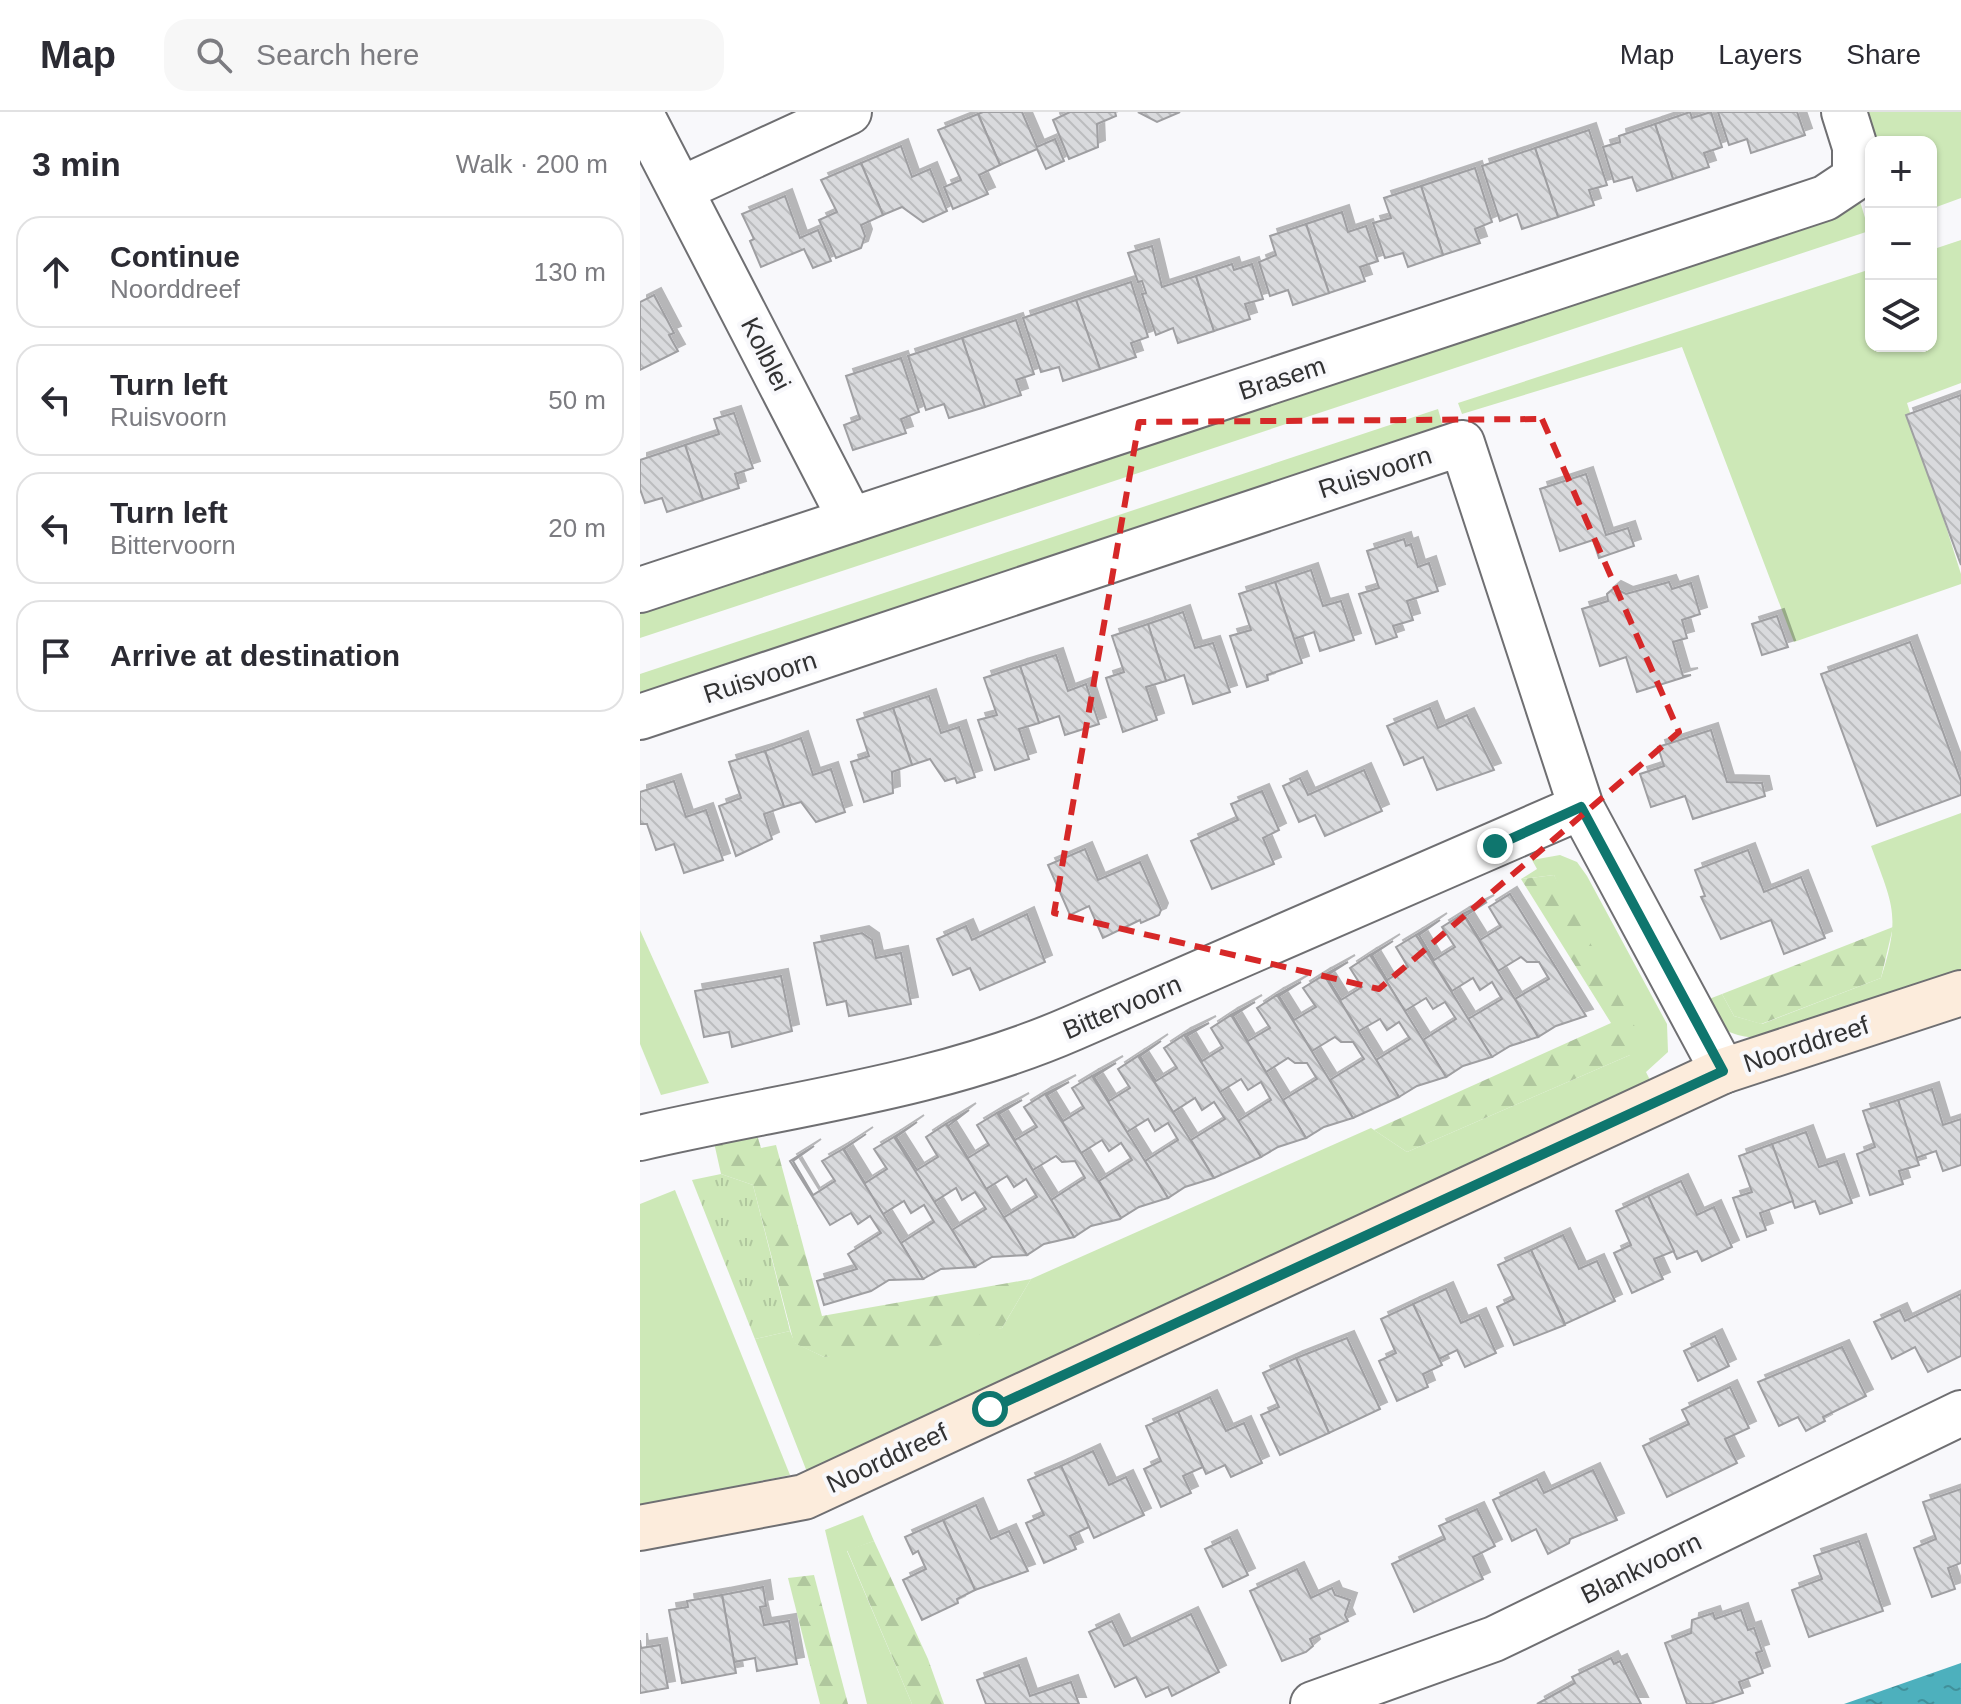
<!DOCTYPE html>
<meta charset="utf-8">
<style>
body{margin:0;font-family:Arial,sans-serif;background:#f7f7f7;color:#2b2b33}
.controls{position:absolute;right:24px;top:24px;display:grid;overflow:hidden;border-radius:16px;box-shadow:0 2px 6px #0004}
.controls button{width:72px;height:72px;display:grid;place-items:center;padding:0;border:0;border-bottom:2px solid #e1e1e2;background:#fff;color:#2b2b33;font:40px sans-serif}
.stop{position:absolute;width:24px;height:24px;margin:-18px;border:6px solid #0f766e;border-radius:50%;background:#fff}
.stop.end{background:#0f766e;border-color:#fff;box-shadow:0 2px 8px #0008}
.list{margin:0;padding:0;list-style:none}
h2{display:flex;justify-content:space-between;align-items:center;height:104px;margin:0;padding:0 32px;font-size:34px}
h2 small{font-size:26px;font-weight:400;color:#7c7c81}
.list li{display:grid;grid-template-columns:52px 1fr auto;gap:24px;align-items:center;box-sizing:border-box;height:112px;margin:0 16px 16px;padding:0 16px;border:2px solid #e1e1e2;border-radius:24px}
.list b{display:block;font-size:30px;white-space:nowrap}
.list p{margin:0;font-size:26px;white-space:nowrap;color:#7c7c81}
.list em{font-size:26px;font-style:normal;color:#7c7c81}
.icon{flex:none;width:44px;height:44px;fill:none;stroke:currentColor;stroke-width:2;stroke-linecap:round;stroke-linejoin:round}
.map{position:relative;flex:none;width:1321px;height:1592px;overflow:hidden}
header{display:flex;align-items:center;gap:48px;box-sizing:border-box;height:112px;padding:0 40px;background:#fff;border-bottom:2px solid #e1e1e2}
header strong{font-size:38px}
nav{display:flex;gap:44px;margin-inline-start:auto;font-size:28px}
.search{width:560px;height:72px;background:#f7f7f7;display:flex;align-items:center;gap:20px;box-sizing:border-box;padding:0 28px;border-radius:24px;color:#7c7c81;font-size:30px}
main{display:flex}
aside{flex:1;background:#fff}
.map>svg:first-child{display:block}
.green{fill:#cde8b7}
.forest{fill:url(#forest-firs)}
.park{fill:url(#park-tufts)}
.water{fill:url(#water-ripples)}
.building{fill:url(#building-back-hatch);stroke:#9f9fa2;stroke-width:2;filter:url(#shadow)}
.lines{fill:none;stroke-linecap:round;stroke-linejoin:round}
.street-casing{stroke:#6f6f72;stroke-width:48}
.secondary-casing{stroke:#6f6f72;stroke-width:48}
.street{stroke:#fff;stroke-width:44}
.secondary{stroke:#fcecdc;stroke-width:44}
.route{stroke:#0f766e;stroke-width:10}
.marked{fill:none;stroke:#d62828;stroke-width:6;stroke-dasharray:16 10;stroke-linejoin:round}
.labels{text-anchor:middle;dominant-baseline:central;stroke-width:8;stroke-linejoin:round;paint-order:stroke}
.street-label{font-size:26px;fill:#323233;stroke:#f8f8fb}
</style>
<header>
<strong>Map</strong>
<div class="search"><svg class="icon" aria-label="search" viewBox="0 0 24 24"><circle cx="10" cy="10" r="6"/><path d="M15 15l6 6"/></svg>Search here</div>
<nav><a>Map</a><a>Layers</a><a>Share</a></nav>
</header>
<main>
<aside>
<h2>3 min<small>Walk · 200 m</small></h2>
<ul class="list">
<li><svg class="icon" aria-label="ahead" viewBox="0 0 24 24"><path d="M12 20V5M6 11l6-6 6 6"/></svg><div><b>Continue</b><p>Noorddreef</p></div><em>130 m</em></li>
<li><svg class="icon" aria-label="left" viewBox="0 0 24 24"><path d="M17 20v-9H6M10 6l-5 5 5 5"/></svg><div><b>Turn left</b><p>Ruisvoorn</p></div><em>50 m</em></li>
<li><svg class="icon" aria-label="left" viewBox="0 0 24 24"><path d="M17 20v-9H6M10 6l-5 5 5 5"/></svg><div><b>Turn left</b><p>Bittervoorn</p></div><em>20 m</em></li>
<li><svg class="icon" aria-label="arrive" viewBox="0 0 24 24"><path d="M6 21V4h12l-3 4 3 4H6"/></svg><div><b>Arrive at destination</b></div></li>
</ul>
</aside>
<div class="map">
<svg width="1321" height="1592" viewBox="0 0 1321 1592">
<defs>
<pattern id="forest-firs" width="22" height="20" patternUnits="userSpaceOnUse" patternTransform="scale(2)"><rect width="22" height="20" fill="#cde8b7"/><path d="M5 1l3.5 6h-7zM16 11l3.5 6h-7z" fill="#b0c79e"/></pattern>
<pattern id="park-tufts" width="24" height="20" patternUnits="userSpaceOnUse" patternTransform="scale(2)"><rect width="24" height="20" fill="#cde8b7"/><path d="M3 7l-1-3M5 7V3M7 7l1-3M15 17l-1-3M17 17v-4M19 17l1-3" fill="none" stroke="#b0c79e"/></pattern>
<pattern id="water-ripples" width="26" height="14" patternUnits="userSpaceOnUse" patternTransform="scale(2)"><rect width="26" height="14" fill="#4db0bd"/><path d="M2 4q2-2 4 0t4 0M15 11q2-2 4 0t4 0" fill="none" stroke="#41909a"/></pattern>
<pattern id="building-back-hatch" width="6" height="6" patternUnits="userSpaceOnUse" patternTransform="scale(2)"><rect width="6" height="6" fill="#d9dadd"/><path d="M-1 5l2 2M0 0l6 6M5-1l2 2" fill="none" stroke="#bbbcbe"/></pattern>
<filter id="shadow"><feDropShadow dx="7" dy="-7" stdDeviation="0" flood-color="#0004"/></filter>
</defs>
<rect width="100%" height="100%" fill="#f8f8fb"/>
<!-- green -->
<g class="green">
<polygon points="1224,0 1321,0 1321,86 1291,97 1291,30 1236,30"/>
<polygon points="1219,86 1229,119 0,526 0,494"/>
<polygon points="1321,128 1321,271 1267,291 1321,462 1321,472 1154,530 1042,235 822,302 818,291 1231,157 1231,234 1291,234 1291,138"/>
<polygon points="798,297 806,325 0,587 0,562"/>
<path d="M 1321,701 L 1321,863 L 1117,926 C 1086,923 1079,917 1064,889 L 1082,882 L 1094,904 L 1122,912 L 1241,866 C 1261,803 1253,794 1231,734 Z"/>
<polygon points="920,743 937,750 947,764 1027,912 1028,940 1006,960 1012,972 167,1360 115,1227 150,1219 155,1231 184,1245 362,1216 391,1167 731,1016 767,1040 990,943 914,763 881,767 897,757 892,748"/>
<polygon points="0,818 69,971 21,983 0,932"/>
<polygon points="35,1078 150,1363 0,1394 0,1092"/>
<polygon points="223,1403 234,1429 207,1439 272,1592 227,1592 185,1418"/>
</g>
<!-- forest -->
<g class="forest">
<polygon points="914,763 1002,928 990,943 767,1040 734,1018 971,911 881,767"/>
<polygon points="1253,815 1241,866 1121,912 1094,904 1082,882"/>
<polygon points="115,1016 121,1036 136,1033 182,1204 391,1167 362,1216 294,1235 184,1245 154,1231 113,1073 81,1062 73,1026"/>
<polygon points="234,1429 288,1547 304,1592 272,1592 207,1438"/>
<polygon points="174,1463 208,1592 180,1592 148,1466"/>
</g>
<!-- park -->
<polygon class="park" points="81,1062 113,1073 150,1219 115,1227 52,1068"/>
<!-- water -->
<polygon class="water" points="1321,1551 1321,1592 1204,1592"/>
<!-- building -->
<g class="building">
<polygon points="343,0 382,0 397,35 415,27 424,49 406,57 397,37 360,53 338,2"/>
<polygon points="475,0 476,4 457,12 458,35 429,47 413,8 430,0"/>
<polygon points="498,0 540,0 517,10"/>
<polygon points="1050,0 1052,6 1071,0 1082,35 1064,41 1069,55 1033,67 1015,12"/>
<polygon points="1078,0 1157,0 1165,23 1111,41 1107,27 1089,33"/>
<polygon points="338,2 360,53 339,63 348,82 313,97 304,75 321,68 298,18"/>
<polygon points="1015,12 1033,67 997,79 992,65 974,70 963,35 980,30 979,24"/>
<polygon points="949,18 967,73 949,78 954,93 918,105 895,36"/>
<polygon points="261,34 272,65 290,57 307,99 283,110 262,95 243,103 221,51"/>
<polygon points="895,36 918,105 882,117 877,102 860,109 842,54"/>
<polygon points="221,51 243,103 221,113 225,124 221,136 196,146 179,108 197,100 181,68"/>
<polygon points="835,56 852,110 835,117 840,131 803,143 781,74"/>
<polygon points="781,74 803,143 768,155 763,141 745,146 733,111 751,106 744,86"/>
<polygon points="145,84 160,126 178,118 191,149 173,156 164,137 121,155 110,129 114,127 102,102"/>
<polygon points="702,100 708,120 726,114 738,149 720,155 725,169 689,181 666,112"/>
<polygon points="666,112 689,181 653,193 648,178 630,184 619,150 636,143 630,124"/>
<polygon points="512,134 522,175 556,164 574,219 538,231 533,216 516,223 502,182 506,181 502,169 498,170 488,141"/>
<polygon points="592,152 594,158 612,152 623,187 605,192 610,207 574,219 556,164"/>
<polygon points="491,170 508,225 491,231 496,245 460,257 436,188"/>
<polygon points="14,183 34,221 29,223 38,239 0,258 0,190"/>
<polygon points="436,188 460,257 423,269 419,255 401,260 383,206"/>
<polygon points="376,208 394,262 376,268 381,283 345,295 322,226"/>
<polygon points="322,226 345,295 309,306 304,292 286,298 268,244"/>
<polygon points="261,246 279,300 261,307 266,321 213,338 204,313 220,307 206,264"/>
<polygon points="1321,283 1321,453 1266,303"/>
<polygon points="94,301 113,356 95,362 99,376 63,388 45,333 79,322 74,307"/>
<polygon points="45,333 63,388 27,400 22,386 5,391 0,377 0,348"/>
<polygon points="946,362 966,423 988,416 994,434 959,446 953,428 920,439 900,377"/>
<polygon points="764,427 766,434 771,432 778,455 789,451 798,479 767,489 773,508 753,514 757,525 736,532 719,482 739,476 727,439"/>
<polygon points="671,458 683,494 701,489 714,528 680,539 674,520 654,527 635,470"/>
<polygon points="635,470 662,551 627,563 628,568 607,575 590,524 611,518 599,482"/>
<polygon points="1029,470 1032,477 1051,471 1060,502 1042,508 1047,526 1033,530 1043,564 1051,563 997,580 986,545 960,554 942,497 968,489 967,482 974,476 986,482"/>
<polygon points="543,500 555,536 573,531 590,580 553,592 544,563 526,569 508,512"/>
<polygon points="1137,504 1148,535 1122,543 1112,512"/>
<polygon points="508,512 526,569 506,575 517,608 483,620 466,566 484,560 472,524"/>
<polygon points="1270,530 1321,669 1321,683 1237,714 1181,562"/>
<polygon points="416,543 428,579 446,572 459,612 425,623 419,604 399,611 380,554"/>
<polygon points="380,554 399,611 379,617 389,647 355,658 338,608 357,603 344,566"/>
<polygon points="289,584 301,621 319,615 335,665 317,671 315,666 305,669 290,647 272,653 253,596"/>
<polygon points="253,596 272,653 252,660 253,681 224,690 211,650 229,644 217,608"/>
<polygon points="790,596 798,616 827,603 854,658 797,678 783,645 764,653 747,614"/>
<polygon points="1071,618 1087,670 1122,671 1125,684 1053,707 1045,684 1011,695 1000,662 1024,654 1018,635"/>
<polygon points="161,626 173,663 191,657 205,700 176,710 161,690 144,695 125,639"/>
<polygon points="125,639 144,695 124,702 132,727 96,744 79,694 101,686 89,650"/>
<polygon points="724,658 742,699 685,724 675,703 659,710 643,674 660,666 668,683"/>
<polygon points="34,669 46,705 66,698 83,748 44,761 34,732 16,738 7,712 0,712 0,680"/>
<polygon points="622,679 639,718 623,726 634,752 572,777 551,729 598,708 591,692"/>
<polygon points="445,737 458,768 500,750 521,798 519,803 501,811 500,808 463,826 449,794 430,803 408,753"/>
<polygon points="1108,738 1124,780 1161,765 1185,826 1144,842 1131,808 1081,827 1061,785 1065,784 1055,758"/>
<polygon points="870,782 946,904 916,914 898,925 875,887 909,867 899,850 887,850 881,845 858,859 823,802 847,790 825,804 840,828 861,815 849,795"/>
<polygon points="387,802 405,850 340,878 330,856 313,863 297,827 326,814 332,828"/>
<polygon points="823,802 898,925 870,934 852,945 828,907 862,887 852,870 840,878 833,866 812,879 776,823 800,808 779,823 794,848 815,835 802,815"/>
<polygon points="222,821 232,828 236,846 261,841 271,892 209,904 206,889 187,893 174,831"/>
<polygon points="776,823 852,945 823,954 806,965 783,928 816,907 805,890 793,897 786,886 765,899 730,843 753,829 732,843 747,868 768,855 756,835"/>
<polygon points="730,843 806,965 777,974 759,985 736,948 770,927 759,910 747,918 740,907 719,919 684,863 708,850 686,864 701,888 722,875 710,856"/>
<polygon points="684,863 759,985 713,1006 690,968 724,947 713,930 701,930 695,925 672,939 637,883 661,870 639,884 654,908 676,895 663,876"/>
<polygon points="141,864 152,919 92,935 89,920 64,925 55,879"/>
<polygon points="637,883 713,1006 684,1015 666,1026 643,988 677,967 667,951 655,951 648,946 626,960 591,903 615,890 593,904 608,929 630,916 617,896"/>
<polygon points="591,903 666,1026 638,1035 621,1045 598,1009 631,988 621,970 608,978 601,967 580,980 544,923 569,911 547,924 562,949 583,936 571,916"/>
<polygon points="544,923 621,1045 574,1066 551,1028 585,1007 574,990 562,998 555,986 533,1000 498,944 521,929 500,944 516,969 537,956 524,936"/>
<polygon points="498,944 574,1066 545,1075 528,1086 505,1049 538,1028 528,1011 515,1019 508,1007 487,1020 452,964 476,951 454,965 469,989 490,976 478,957"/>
<polygon points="452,964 528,1086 499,1095 481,1106 459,1069 492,1048 481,1031 469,1039 462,1028 441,1041 405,982 429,970 407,983 423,1009 444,996 432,976"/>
<polygon points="1292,977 1303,1013 1321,1007 1321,1053 1303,1059 1296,1039 1276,1046 1258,988"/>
<polygon points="405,982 481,1106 480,1107 451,1114 434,1125 411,1088 445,1066 435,1049 422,1050 416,1044 393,1058 357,1001 382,988 359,1002 375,1028 397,1015 384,995"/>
<polygon points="1258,988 1279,1053 1259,1059 1263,1072 1230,1083 1217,1042 1235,1035 1223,999"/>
<polygon points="329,998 308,1014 328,1046 349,1033 337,1013 357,1001 434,1125 404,1132 387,1143 363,1106 397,1085 386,1067 374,1075 367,1064 346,1077 306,1012"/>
<polygon points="277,1010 256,1025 277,1058 298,1045 286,1025 306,1012 387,1143 352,1145 335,1155 312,1118 346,1097 335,1080 322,1088 316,1076 294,1090 254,1025"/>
<polygon points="1166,1020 1179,1055 1197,1049 1212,1091 1180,1102 1175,1089 1155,1096 1132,1032"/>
<polygon points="226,1022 204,1037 225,1071 247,1057 234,1037 254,1025 335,1155 301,1157 283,1167 261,1131 294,1110 284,1093 271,1101 264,1089 243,1102 203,1037"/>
<polygon points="1132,1032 1153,1089 1120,1101 1126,1118 1107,1125 1093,1086 1112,1080 1099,1044"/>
<polygon points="174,1034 153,1049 173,1083 195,1069 182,1049 203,1037 283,1167 249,1168 231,1179 184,1193 177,1169 217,1157 208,1142 241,1121 230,1104 218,1112 211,1101 190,1113 150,1049"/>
<polygon points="1041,1069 1057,1103 1074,1095 1092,1135 1062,1149 1057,1139 1037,1147 1008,1084"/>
<polygon points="1008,1084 1034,1139 1014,1147 1023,1167 992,1181 974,1141 991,1133 976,1099"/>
<polygon points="923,1123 939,1157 957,1149 975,1189 925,1212 891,1138"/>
<polygon points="891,1138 925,1213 874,1233 857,1195 874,1187 858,1153"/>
<polygon points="806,1177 821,1211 839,1203 856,1241 825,1255 817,1238 799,1247 773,1192"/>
<polygon points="1321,1182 1321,1244 1288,1260 1275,1235 1252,1247 1234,1210 1260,1198 1265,1209"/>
<polygon points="773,1192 802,1253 783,1262 788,1275 757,1289 739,1249 756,1241 741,1207"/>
<polygon points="1075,1224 1089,1254 1058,1269 1044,1239"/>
<polygon points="707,1226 740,1297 689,1321 656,1246"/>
<polygon points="1202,1235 1226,1284 1183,1305 1185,1309 1166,1319 1158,1305 1139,1314 1118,1270"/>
<polygon points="656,1246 689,1321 640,1343 621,1303 639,1295 623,1261"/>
<polygon points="1090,1275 1109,1316 1085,1327 1097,1351 1027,1385 1003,1334 1049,1312 1042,1298"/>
<polygon points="570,1285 586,1319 604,1311 622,1351 591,1365 585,1353 566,1362 538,1300"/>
<polygon points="538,1300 563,1355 543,1364 551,1381 521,1395 504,1357 521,1349 506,1314"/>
<polygon points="453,1339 469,1373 486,1365 504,1403 454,1426 421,1354"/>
<polygon points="421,1354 449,1415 430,1424 436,1437 404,1451 386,1411 404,1403 388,1368"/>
<polygon points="953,1358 977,1408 930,1427 929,1431 908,1442 896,1417 872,1429 853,1388 897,1367 904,1381"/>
<polygon points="1321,1377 1321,1451 1308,1456 1315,1477 1292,1485 1274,1436 1296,1427 1283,1390"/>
<polygon points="336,1393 351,1427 369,1419 388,1459 335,1478 303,1408"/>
<polygon points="837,1397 855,1434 833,1445 843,1467 774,1500 752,1452 805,1427 799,1414"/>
<polygon points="303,1408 335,1478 317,1487 318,1491 282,1508 263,1468 286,1457 278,1439 273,1442 265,1425"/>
<polygon points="590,1425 608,1463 583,1475 565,1437"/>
<polygon points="1219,1429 1243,1499 1169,1525 1152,1478 1182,1467 1174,1444"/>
<polygon points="657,1457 671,1486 692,1476 695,1483 710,1488 705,1503 708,1509 670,1527 673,1534 666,1540 642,1549 610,1479"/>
<polygon points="123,1475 126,1494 120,1495 124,1513 149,1509 157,1552 117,1559 115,1546 94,1550 82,1483"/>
<polygon points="82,1483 96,1561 42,1571 29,1498 48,1495 47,1489"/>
<polygon points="1101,1498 1108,1518 1114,1516 1122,1539 1116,1541 1123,1561 1099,1570 1103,1581 1070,1592 1047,1592 1025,1531 1051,1521 1052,1508 1073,1501 1075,1507"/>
<polygon points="551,1502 579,1560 532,1584 528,1575 506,1585 496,1565 475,1575 449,1520 472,1509 484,1534"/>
<polygon points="0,1528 1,1536 20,1533 28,1576 0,1581"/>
<polygon points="971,1546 974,1552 980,1549 1001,1592 897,1592 935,1571 932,1565"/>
<polygon points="379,1553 390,1584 431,1570 439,1592 346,1592 337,1568"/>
</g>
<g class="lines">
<!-- street casing -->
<g class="street-casing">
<g id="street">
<polyline points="0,0 211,408"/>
<polyline points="41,77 209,0"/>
<polyline points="0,478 1185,86 1215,66 1215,35 1204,0"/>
<polyline points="0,605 822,331 941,695 1083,959"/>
<path d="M 0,1026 C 146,992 295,976 433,916 L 941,695"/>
<polyline points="673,1592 854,1527 1321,1301"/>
</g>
</g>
<!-- secondary casing -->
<g class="secondary-casing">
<polyline id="secondary" points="0,1416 164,1385 1083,959 1321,881"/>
</g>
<!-- street -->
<use href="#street" class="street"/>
<!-- secondary -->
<use href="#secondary" class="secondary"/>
</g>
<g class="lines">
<!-- route -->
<polyline class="route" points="350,1297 1083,959 941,695 855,734"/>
</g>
<!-- marked area -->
<path class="marked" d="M 902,307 L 1039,620 L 739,877 L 414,801 L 499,310 Z"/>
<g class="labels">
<!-- street labels -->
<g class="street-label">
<text transform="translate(126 242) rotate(63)">Kolblei</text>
<text transform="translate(642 266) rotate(-18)">Brasem</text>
<text transform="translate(735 360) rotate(-18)">Ruisvoorn</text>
<text transform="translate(120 565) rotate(-18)">Ruisvoorn</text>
<text transform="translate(482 895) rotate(-23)">Bittervoorn</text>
<text transform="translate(1166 932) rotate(-18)">Noorddreef</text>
<text transform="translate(247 1346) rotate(-25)">Noorddreef</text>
<text transform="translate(1001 1456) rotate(-26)">Blankvoorn</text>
</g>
</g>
</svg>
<div class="controls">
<button>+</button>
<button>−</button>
<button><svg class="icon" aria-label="layers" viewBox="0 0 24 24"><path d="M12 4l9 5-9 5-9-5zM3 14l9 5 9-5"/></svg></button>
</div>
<div class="stop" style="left:350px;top:1297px"></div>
<div class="stop end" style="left:855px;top:734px"></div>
</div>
</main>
